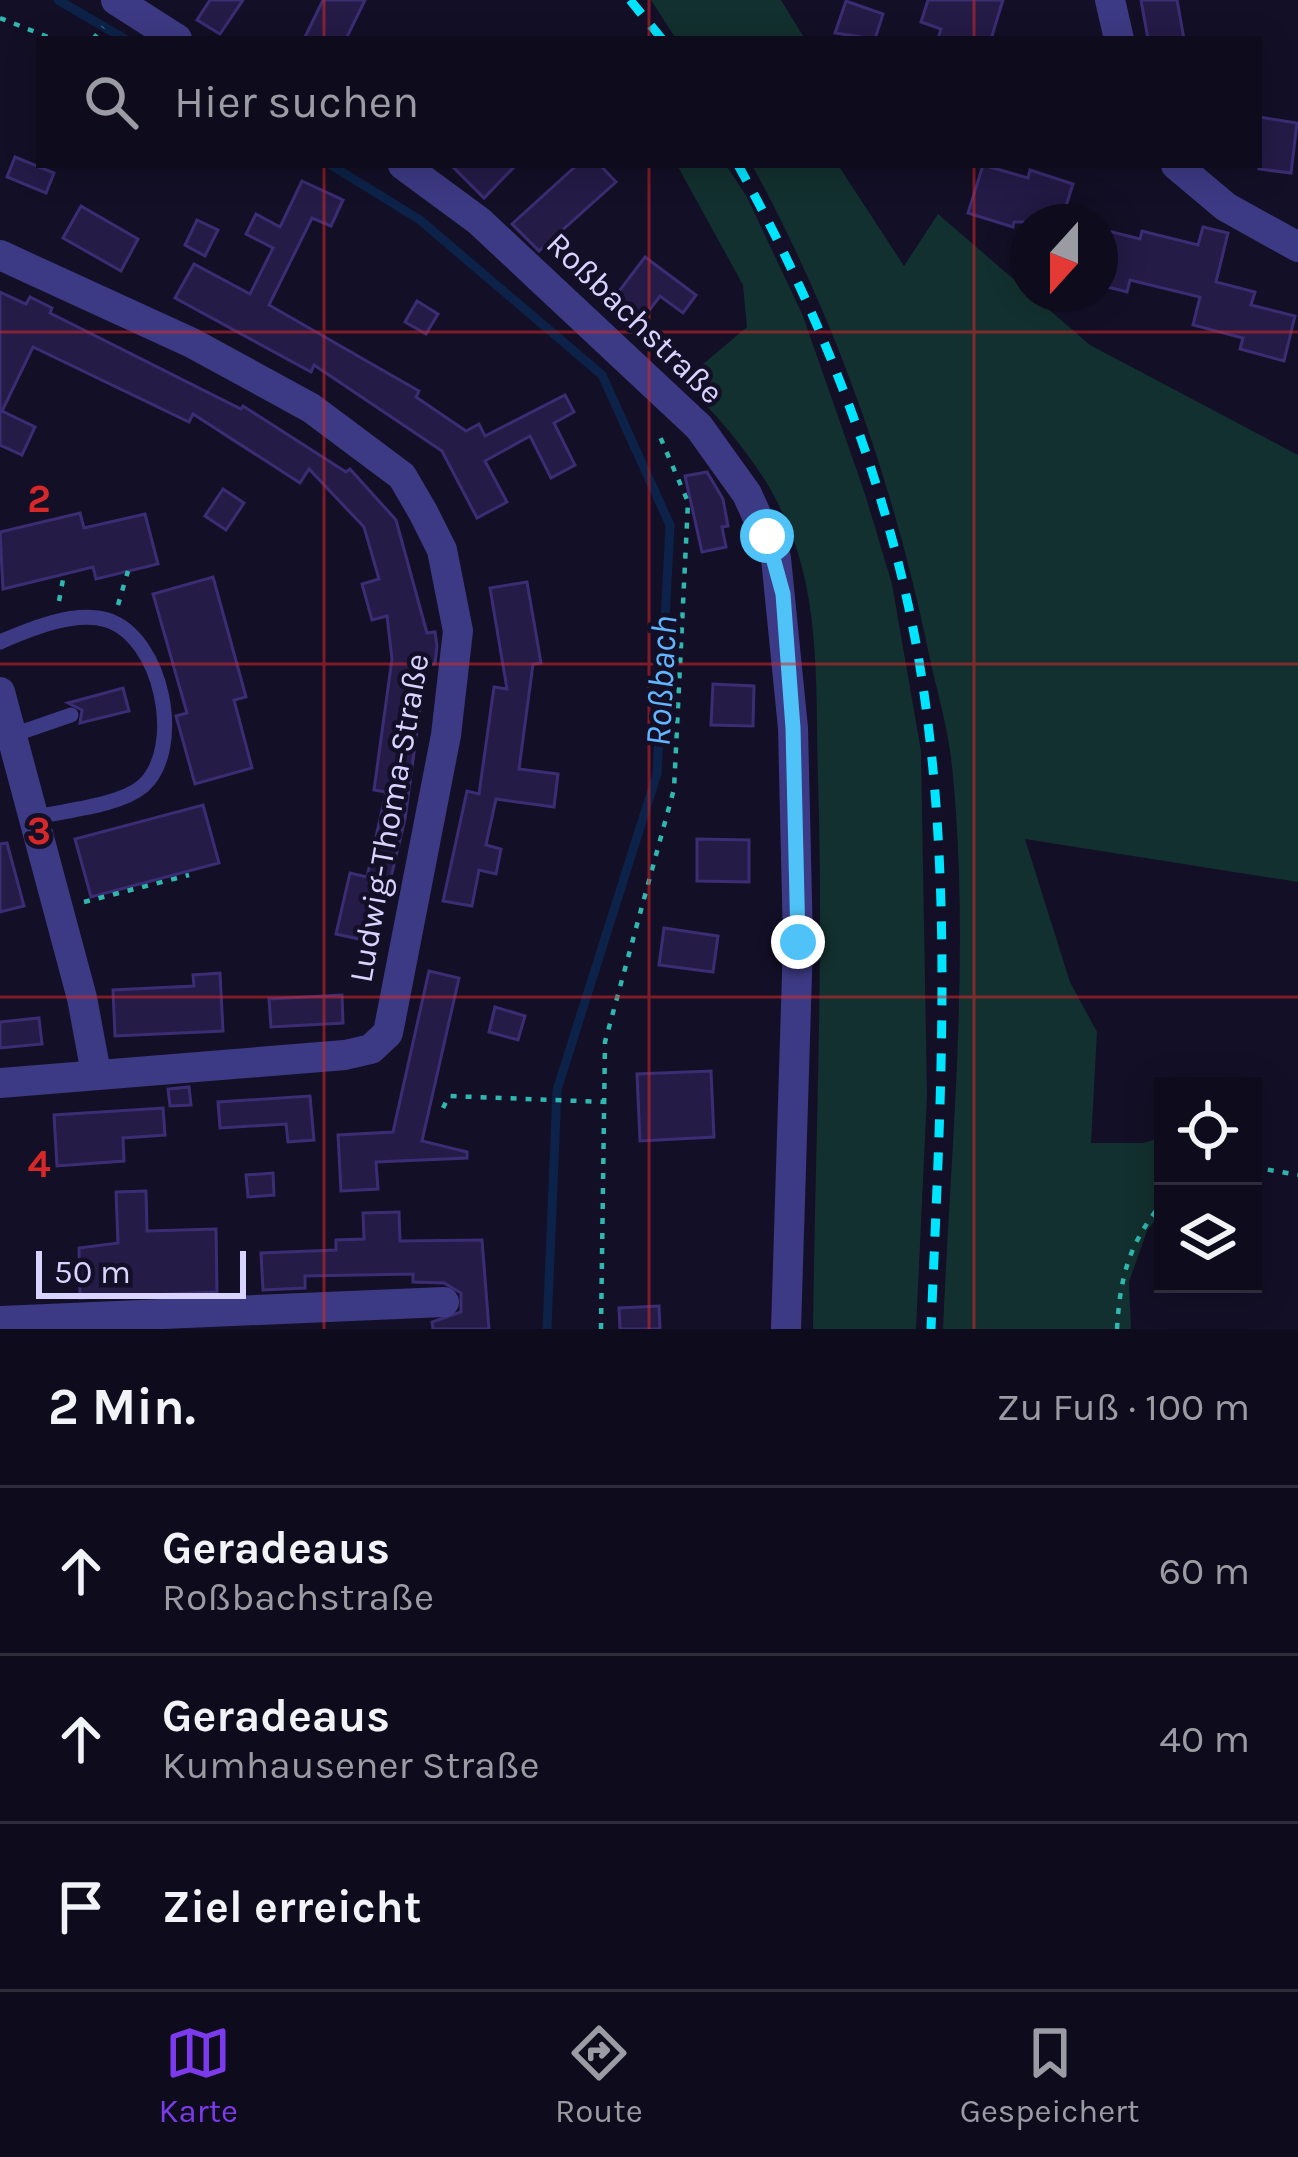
<!DOCTYPE html>
<html lang="de">
<meta charset="utf-8">
<style>
body{margin:0;font-family:Karla,sans-serif;background:#171425;color:#f1f3f6}
.controls{position:absolute;right:36px;bottom:36px;display:grid;overflow:hidden;border-radius:0px;box-shadow:0 6px 30px #0003}
.controls button{width:108px;height:108px;display:grid;place-items:center;padding:0;border:0;border-bottom:3px solid #2e2b3b;background:#0e0b1c;color:#f1f3f6;font:60px sans-serif}
.compass{position:absolute;left:1010px;top:204px;width:108px;height:108px;border-radius:50%;background:#0e0b1c;box-shadow:0 6px 30px #0003;rotate:201deg}
.scale{position:absolute;left:36px;bottom:30px;width:210px;box-sizing:border-box;padding-left:12px;border:6px solid #d9d4ff;border-top:0;font-size:33px;line-height:42px;white-space:nowrap;color:#d9d4ff;-webkit-text-stroke:9px #130f26;paint-order:stroke}
.stop{position:absolute;width:36px;height:36px;margin:-27px;border:9px solid #4fc3f7;border-radius:50%;background:#fff}
.stop.end{background:#4fc3f7;border-color:#fff;box-shadow:0 3px 12px #0008}
.list{margin:0;padding:0;list-style:none}
h2{display:flex;justify-content:space-between;align-items:center;height:156px;margin:0;padding:0 48px;font-size:51px}
h2 small{font-size:39px;font-weight:400;color:#9b9ba3}
.list li{display:grid;grid-template-columns:78px 1fr auto;gap:36px;align-items:center;box-sizing:border-box;height:168px;padding:0 48px;border-top:3px solid #2e2b3b}
.list b{display:block;font-size:45px;white-space:nowrap}
.list p{margin:0;font-size:39px;white-space:nowrap;color:#9b9ba3}
.list em{font-size:39px;font-style:normal;color:#9b9ba3}
.icon{flex:none;width:66px;height:66px;fill:none;stroke:currentColor;stroke-width:2;stroke-linecap:round;stroke-linejoin:round}
.map{position:relative;flex:none;width:1298px;height:1329px;overflow:hidden}
.search{position:absolute;background:#0e0b1c;box-shadow:0 6px 30px #0003;left:36px;right:36px;top:36px;height:132px;display:flex;align-items:center;gap:30px;box-sizing:border-box;padding:0 42px;border-radius:0px;color:#9b9ba3;font-size:45px}
.sheet{height:660px;background:#0e0b1c}
nav{display:flex;justify-content:space-around;align-items:center;box-sizing:border-box;height:168px;border-top:3px solid #2e2b3b;background:#0e0b1c;font-size:33px;color:#9b9ba3}
nav a{display:grid;justify-items:center;gap:6px}
nav .on{color:#7c3aed}
.map>svg:first-child{display:block}
.green{fill:#12302f}
.lines{fill:none;stroke-linecap:round;stroke-linejoin:round}
.stream{stroke:#0c2248;stroke-width:9}
.building{fill:#241b47;stroke:#3b2d73;stroke-width:3}
.path{stroke:#2fb8b0;stroke-width:4.5;stroke-dasharray:6 9;stroke-linecap:butt}
.service{stroke:#3d3a85;stroke-width:15}
.minor{stroke:#3d3a85;stroke-width:30}
.rail{stroke:#00e5ff;stroke-width:9;stroke-dasharray:18 15;stroke-linecap:butt}
.route{stroke:#4fc3f7;stroke-width:15}
.grid{fill:none;stroke:#d62828;stroke-width:3;stroke-opacity:0.55}
.labels{text-anchor:middle;dominant-baseline:central;stroke-width:9;stroke-linejoin:round;paint-order:stroke}
.street-label{font-size:33px;fill:#d9d4ff;stroke:#130f26}
.water-label{font-size:36px;font-style:italic;fill:#62b6ff;stroke:#130f26}
.grid-label{font-size:39px;text-anchor:middle;font-weight:bold;fill:#d62828;stroke:#130f26;stroke-width:9;stroke-linejoin:round;paint-order:stroke}
</style>
<div class="map">
<svg width="1298" height="1329" viewBox="0 0 1298 1329">
<rect width="100%" height="100%" fill="#130f26"/>
<!-- green -->
<g class="green">
<polygon points="651,0 781,0 805,39 676,39"/>
<path d="M 677,165 L 726,165 L 747,197 L 803,316 L 865,494 L 892,584 L 921,751 L 927,1095 L 916,1329 L 813,1329 C 815,1146 824,964 818,781 C 816,708 820,624 798,553 C 777,483 733,432 683,381 L 747,327 L 743,285 Z"/>
<path d="M 752,165 L 838,165 L 904,266 L 938,214 L 1090,345 L 1298,455 L 1298,882 L 1025,839 L 1070,982 L 1097,1032 L 1091,1143 L 1143,1143 L 1163,1137 L 1163,1209 L 1147,1231 L 1129,1282 L 1131,1329 L 943,1329 C 951,1143 971,951 952,766 C 948,727 936,688 928,650 C 893,481 835,317 752,165 Z"/>
</g>
<g class="lines">
<!-- stream -->
<g class="stream">
<polyline points="58,0 125,39"/>
<polyline points="331,165 420,220 602,375 670,525 657,774 557,1090 547,1329"/>
</g>
</g>
<!-- building -->
<g class="building">
<polygon points="210,0 243,0 220,34 197,20"/>
<polygon points="323,0 365,0 346,39 304,39"/>
<polygon points="928,0 1003,0 991,39 938,39 941,29 921,22"/>
<polygon points="1141,0 1177,0 1184,39 1148,39"/>
<polygon points="846,1 883,14 875,39 835,33"/>
<polygon points="1259,117 1297,123 1291,173 1259,169"/>
<polygon points="15,157 54,173 46,193 7,177"/>
<polygon points="451,165 516,165 484,198"/>
<polygon points="577,165 600,165 616,182 539,251 512,224"/>
<polygon points="983,165 1028,178 1030,170 1073,184 1061,222 1014,222 1013,227 968,213"/>
<polygon points="302,181 343,200 331,226 312,218 269,305 419,391 416,397 466,431 479,424 485,436 565,395 574,412 554,423 575,465 551,478 530,436 485,461 507,502 477,518 442,451 314,365 311,372 175,298 194,264 250,294 273,248 246,234 256,214 280,227"/>
<polygon points="81,206 138,239 121,271 63,238"/>
<polygon points="197,220 218,230 205,256 185,245"/>
<polygon points="1203,227 1228,233 1216,282 1255,292 1251,305 1295,316 1284,361 1240,349 1243,338 1193,325 1200,297 1130,280 1127,292 1100,285 1100,229 1140,239 1142,231 1198,245"/>
<polygon points="645,257 696,295 683,313 660,296 636,328 607,307"/>
<polygon points="0,292 26,304 30,297 52,308 50,313 241,409 243,406 346,472 350,469 396,520 427,633 435,632 437,646 435,664 426,665 405,819 386,898 379,896 368,941 336,934 350,873 367,877 386,792 374,790 392,659 387,616 372,620 362,584 379,579 364,527 309,469 300,483 193,414 189,422 33,347 2,411 35,427 22,455 0,445"/>
<polygon points="417,301 438,314 426,334 405,322"/>
<polygon points="707,472 723,499 728,526 722,527 726,547 702,552 685,476"/>
<polygon points="223,489 244,503 226,530 205,516"/>
<polygon points="80,513 84,528 145,514 158,564 96,579 93,567 3,589 0,532"/>
<polygon points="213,577 246,697 234,700 252,768 195,784 176,716 187,713 153,594"/>
<polygon points="527,582 541,663 533,664 519,769 558,774 554,807 496,799 486,845 501,849 496,874 479,870 472,906 443,901 467,791 479,794 494,687 507,689 490,588"/>
<polygon points="713,684 754,686 753,726 711,725"/>
<polygon points="123,688 129,711 80,723 82,710 68,703"/>
<polygon points="203,805 219,863 91,897 75,839"/>
<polygon points="697,839 749,840 749,882 697,881"/>
<polygon points="7,843 24,906 0,912 0,844"/>
<polygon points="664,928 718,936 713,972 659,965"/>
<polygon points="429,971 459,978 422,1141 467,1152 467,1158 376,1162 378,1189 341,1191 338,1135 393,1132"/>
<polygon points="220,973 223,1031 115,1036 113,990 194,986 193,975"/>
<polygon points="342,995 343,1023 271,1027 269,999"/>
<polygon points="495,1007 525,1016 518,1040 489,1032"/>
<polygon points="39,1018 42,1044 0,1048 0,1022"/>
<polygon points="711,1071 714,1137 640,1141 637,1074"/>
<polygon points="189,1087 191,1105 170,1106 168,1089"/>
<polygon points="310,1096 314,1140 288,1142 286,1124 220,1128 218,1102"/>
<polygon points="163,1108 165,1135 123,1138 124,1161 57,1166 54,1115"/>
<polygon points="273,1173 274,1195 248,1197 246,1175"/>
<polygon points="146,1191 147,1231 216,1229 217,1292 80,1298 79,1248 118,1243 116,1192"/>
<polygon points="399,1212 400,1241 482,1240 489,1329 433,1329 432,1322 461,1312 461,1293 444,1283 413,1282 413,1274 305,1276 305,1288 263,1290 261,1253 336,1250 336,1240 364,1239 363,1213"/>
<polygon points="659,1306 660,1329 620,1329 619,1308"/>
</g>
<g class="lines">
<!-- path -->
<g class="path">
<polyline points="0,18 53,39"/>
<polyline points="93,39 103,27"/>
<polyline points="59,601 64,574"/>
<polyline points="118,605 128,571"/>
<polyline points="84,902 189,875"/>
<polyline points="443,1108 449,1096 606,1102"/>
<polyline points="1253,1167 1298,1175"/>
<polyline points="601,1329 605,1042 674,789 688,502 658,432"/>
<path d="M 1117,1329 C 1120,1277 1129,1243 1163,1202"/>
</g>
<!-- service -->
<g class="service">
<path d="M 0,642 C 30,629 75,610 107,620 C 162,637 185,748 143,786 C 119,806 67,810 37,817"/>
<polyline points="13,735 71,715"/>
</g>
<!-- minor -->
<g class="minor">
<polyline points="116,0 177,39"/>
<polyline points="1110,0 1119,39"/>
<polyline points="403,165 479,221 699,427 747,494 776,558 793,728 798,942 786,1329"/>
<polyline points="1176,165 1226,207 1298,247"/>
<polyline points="0,255 192,343 311,408 402,476 423,512 442,550 458,631 446,735 388,1033 371,1049 345,1055 0,1083"/>
<polyline points="0,692 82,998 96,1073"/>
<polyline points="0,1321 444,1302"/>
</g>
<!-- rail -->
<g class="rail">
<polyline points="630,0 662,39"/>
<path d="M 738,165 C 820,312 887,483 917,649 C 956,872 940,1105 931,1329"/>
</g>
</g>
<g class="lines">
<!-- route -->
<polyline class="route" points="767,536 783,594 793,728 798,942"/>
</g>
<!-- grid -->
<path class="grid" d="M 324,0 L 324,39M 649,0 L 649,39M 974,0 L 974,39M 324,165 L 324,1329M 649,165 L 649,1329M 974,165 L 974,1329M 0,332 L 1298,332M 0,664 L 1298,664M 0,997 L 1298,997"/>
<g class="labels">
<!-- street labels -->
<g class="street-label">
<text transform="translate(635 318) rotate(44)">Roßbachstraße</text>
<text transform="translate(389 818) rotate(-80)">Ludwig-Thoma-Straße</text>
</g>
<!-- water labels -->
<g class="water-label">
<text transform="translate(661 681) rotate(-87)">Roßbach</text>
</g>
</g>
<g class="grid-label">
<text x="39" y="512">2</text>
<text x="39" y="844">3</text>
<text x="39" y="1177">4</text>
</g>
</svg>
<div class="controls">
<button><svg class="icon" aria-label="locate" viewBox="0 0 24 24"><circle cx="12" cy="12" r="6"/><path d="M12 2v4M12 18v4M2 12h4M18 12h4"/></svg></button>
<button><svg class="icon" aria-label="layers" viewBox="0 0 24 24"><path d="M12 4l9 5-9 5-9-5zM3 14l9 5 9-5"/></svg></button>
</div>
<svg class="compass" viewBox="-18 -18 36 36"><path d="M0-13l5 13h-10z" fill="#e53935"/><path d="M0 13l5-13h-10z" fill="#9b9ba3"/></svg>
<div class="scale">50 m</div>
<div class="stop" style="left:767px;top:536px"></div>
<div class="stop end" style="left:798px;top:942px"></div>
<div class="search"><svg class="icon" aria-label="search" viewBox="0 0 24 24"><circle cx="10" cy="10" r="6"/><path d="M15 15l6 6"/></svg>Hier suchen</div>
</div>
<section class="sheet">
<h2>2 Min.<small>Zu Fuß · 100 m</small></h2>
<ul class="list">
<li><svg class="icon" aria-label="ahead" viewBox="0 0 24 24"><path d="M12 20V5M6 11l6-6 6 6"/></svg><div><b>Geradeaus</b><p>Roßbachstraße</p></div><em>60 m</em></li>
<li><svg class="icon" aria-label="ahead" viewBox="0 0 24 24"><path d="M12 20V5M6 11l6-6 6 6"/></svg><div><b>Geradeaus</b><p>Kumhausener Straße</p></div><em>40 m</em></li>
<li><svg class="icon" aria-label="arrive" viewBox="0 0 24 24"><path d="M6 21V4h12l-3 4 3 4H6"/></svg><div><b>Ziel erreicht</b></div></li>
</ul>
</section>
<nav>
<a class="on"><svg class="icon" aria-label="map" viewBox="0 0 24 24"><path d="M3 6l6-2 6 2 6-2v14l-6 2-6-2-6 2zM9 4v14M15 6v14"/></svg>Karte</a>
<a><svg class="icon" aria-label="directions" viewBox="0 0 24 24"><path d="M12 3l9 9-9 9-9-9zM9 14v-3h6M13 9l2 2-2 2"/></svg>Route</a>
<a><svg class="icon" aria-label="saved" viewBox="0 0 24 24"><path d="M7 4h10v16l-5-4-5 4z"/></svg>Gespeichert</a>
</nav>
